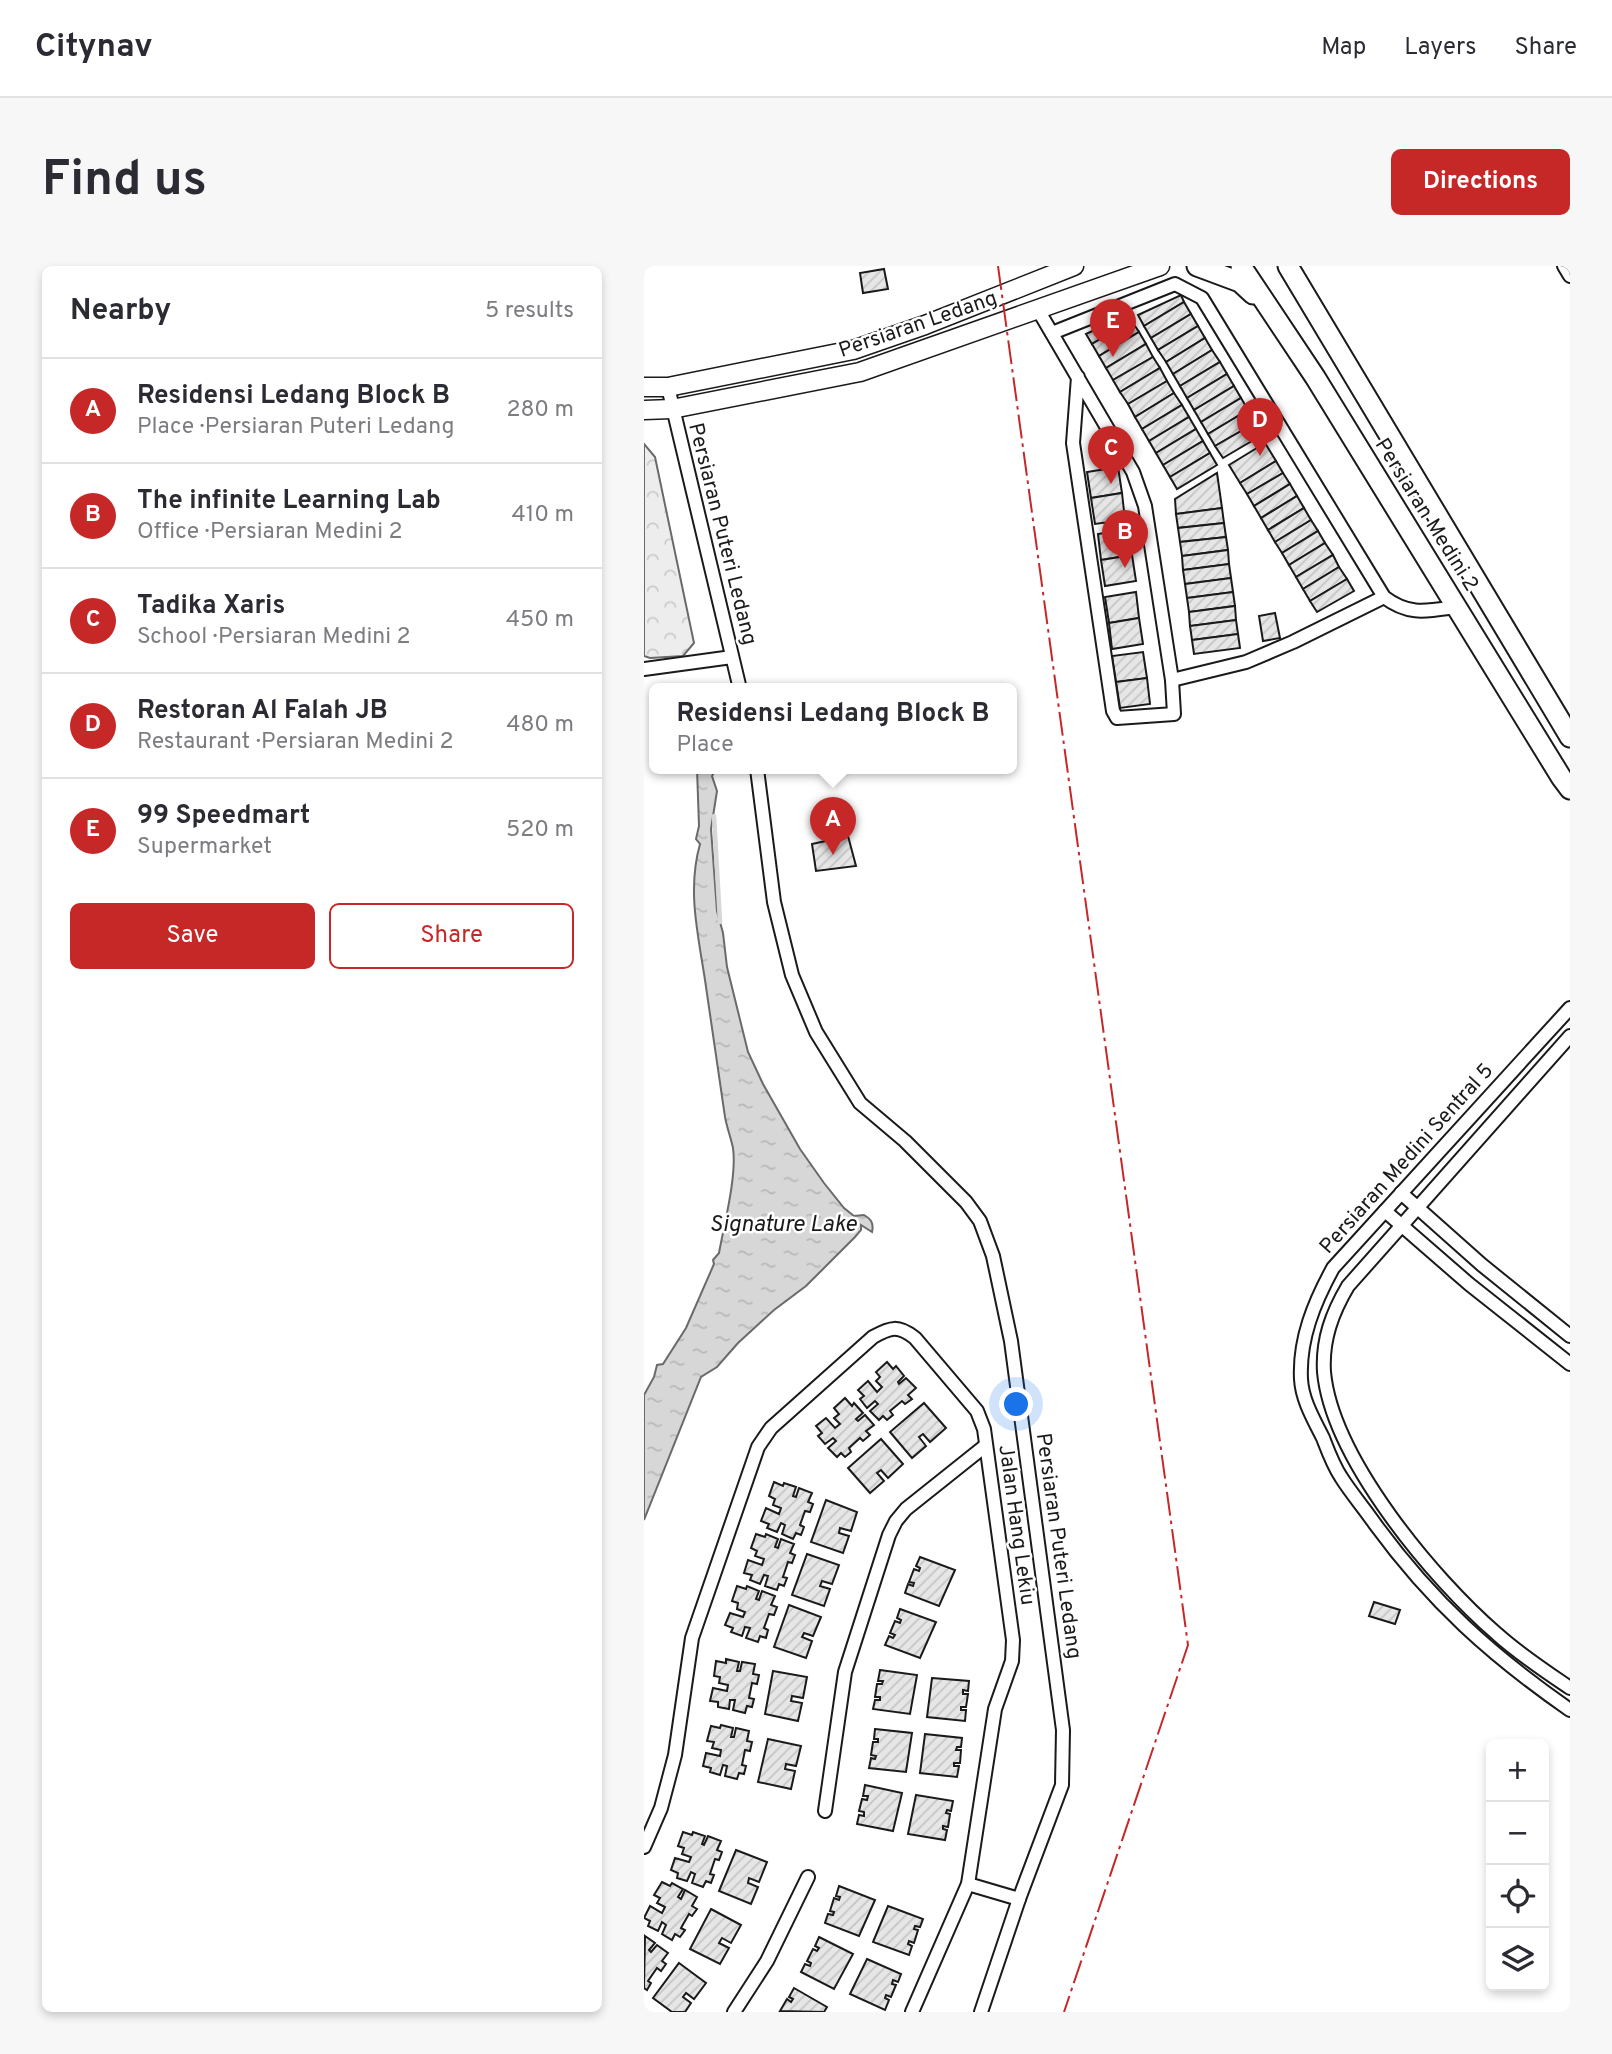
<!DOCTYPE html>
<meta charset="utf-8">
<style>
body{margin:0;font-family:Overpass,sans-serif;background:#f7f7f7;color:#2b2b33}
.controls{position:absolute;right:21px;bottom:21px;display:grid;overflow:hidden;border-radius:10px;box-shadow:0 4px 10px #0003}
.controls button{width:63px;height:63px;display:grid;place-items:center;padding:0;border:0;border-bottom:2px solid #e1e1e2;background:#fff;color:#2b2b33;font:35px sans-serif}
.you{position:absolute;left:373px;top:1139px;width:24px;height:24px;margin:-18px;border:5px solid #fff;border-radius:50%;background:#1a73e8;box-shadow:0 0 0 10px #1a73e833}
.badge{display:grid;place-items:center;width:46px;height:46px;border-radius:50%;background:#c62828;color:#fff;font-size:23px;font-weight:700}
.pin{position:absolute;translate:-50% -58px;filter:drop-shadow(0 2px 4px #0008)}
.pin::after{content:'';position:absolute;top:37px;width:24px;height:21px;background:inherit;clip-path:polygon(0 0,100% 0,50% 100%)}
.popup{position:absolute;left:5px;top:417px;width:368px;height:91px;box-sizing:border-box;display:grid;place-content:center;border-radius:10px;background:#fff;filter:drop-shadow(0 2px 5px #0005);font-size:23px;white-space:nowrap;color:#7c7c81}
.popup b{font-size:26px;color:#2b2b33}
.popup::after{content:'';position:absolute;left:50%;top:100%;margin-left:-14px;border:14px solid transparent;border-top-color:#fff}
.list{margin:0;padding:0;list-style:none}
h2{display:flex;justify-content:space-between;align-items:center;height:91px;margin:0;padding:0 28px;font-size:30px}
h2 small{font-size:23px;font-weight:400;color:#7c7c81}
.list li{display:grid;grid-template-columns:46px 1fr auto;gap:21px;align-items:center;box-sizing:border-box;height:105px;padding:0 28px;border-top:2px solid #e1e1e2}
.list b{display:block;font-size:26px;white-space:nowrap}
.list p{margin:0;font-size:23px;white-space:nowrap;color:#7c7c81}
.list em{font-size:23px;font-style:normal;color:#7c7c81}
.actions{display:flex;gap:14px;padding:21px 28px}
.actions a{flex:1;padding:16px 0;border:2px solid #c62828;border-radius:10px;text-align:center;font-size:24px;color:#c62828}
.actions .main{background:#c62828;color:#fff}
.icon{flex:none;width:38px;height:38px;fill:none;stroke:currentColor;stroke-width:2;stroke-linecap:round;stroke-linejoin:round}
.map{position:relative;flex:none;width:926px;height:1746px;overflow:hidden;border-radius:10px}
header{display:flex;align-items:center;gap:42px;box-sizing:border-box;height:98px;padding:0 35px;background:#fff;border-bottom:2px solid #e1e1e2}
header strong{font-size:33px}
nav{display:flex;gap:38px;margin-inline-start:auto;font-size:24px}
.intro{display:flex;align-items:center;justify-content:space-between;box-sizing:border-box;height:168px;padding:0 42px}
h1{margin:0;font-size:49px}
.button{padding:18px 32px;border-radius:10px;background:#c62828;color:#fff;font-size:24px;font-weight:700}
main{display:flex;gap:42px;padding:0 42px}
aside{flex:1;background:#fff;border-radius:10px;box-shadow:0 4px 10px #0003}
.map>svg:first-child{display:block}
.park{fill:url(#park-crowns);stroke:#6a6a6a;stroke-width:2}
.water{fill:url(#water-ripples);stroke:#6a6a6a;stroke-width:2}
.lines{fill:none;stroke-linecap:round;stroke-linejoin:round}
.stream{stroke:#d7d7d7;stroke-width:4.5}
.building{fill:url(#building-hatch);stroke:#1a1a1a;stroke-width:2}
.street-casing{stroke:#1a1a1a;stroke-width:16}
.secondary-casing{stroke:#1a1a1a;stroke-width:21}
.primary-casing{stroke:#1a1a1a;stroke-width:23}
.street{stroke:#fff;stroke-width:12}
.secondary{stroke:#fff;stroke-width:18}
.primary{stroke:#fff;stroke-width:19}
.power{stroke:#c62828;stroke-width:2;stroke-dasharray:24 5 3.5 5;stroke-linecap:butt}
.labels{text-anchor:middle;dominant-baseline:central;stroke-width:5;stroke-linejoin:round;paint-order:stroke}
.street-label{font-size:21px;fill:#1a1a1a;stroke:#fff}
.water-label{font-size:23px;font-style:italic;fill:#1a1a1a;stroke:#fff}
</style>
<header>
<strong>Citynav</strong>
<nav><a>Map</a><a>Layers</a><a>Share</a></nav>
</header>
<div class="intro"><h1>Find us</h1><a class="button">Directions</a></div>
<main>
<aside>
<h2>Nearby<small>5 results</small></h2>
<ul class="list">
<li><span class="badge">A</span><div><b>Residensi Ledang Block B</b><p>Place · Persiaran Puteri Ledang</p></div><em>280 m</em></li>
<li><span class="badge">B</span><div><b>The infinite Learning Lab</b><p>Office · Persiaran Medini 2</p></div><em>410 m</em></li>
<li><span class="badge">C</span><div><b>Tadika Xaris</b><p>School · Persiaran Medini 2</p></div><em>450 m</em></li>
<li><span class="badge">D</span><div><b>Restoran Al Falah JB</b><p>Restaurant · Persiaran Medini 2</p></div><em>480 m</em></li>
<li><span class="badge">E</span><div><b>99 Speedmart</b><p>Supermarket</p></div><em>520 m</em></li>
</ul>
<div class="actions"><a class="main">Save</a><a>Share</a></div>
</aside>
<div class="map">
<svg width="926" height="1746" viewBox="0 0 926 1746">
<defs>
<pattern id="park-crowns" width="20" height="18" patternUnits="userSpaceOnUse" patternTransform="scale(1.75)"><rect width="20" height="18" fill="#ededed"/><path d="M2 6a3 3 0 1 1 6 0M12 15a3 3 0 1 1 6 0" fill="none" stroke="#cbcbcb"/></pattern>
<pattern id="water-ripples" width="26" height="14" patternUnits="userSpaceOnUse" patternTransform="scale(1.75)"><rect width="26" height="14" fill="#d7d7d7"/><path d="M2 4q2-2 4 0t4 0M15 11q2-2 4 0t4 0" fill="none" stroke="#b8b8b8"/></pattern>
<pattern id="building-hatch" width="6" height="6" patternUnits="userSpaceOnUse" patternTransform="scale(1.75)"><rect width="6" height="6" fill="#e6e6e6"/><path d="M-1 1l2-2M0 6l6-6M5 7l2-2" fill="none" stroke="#c5c5c5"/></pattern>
</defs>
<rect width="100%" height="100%" fill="#fff"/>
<!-- park -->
<polygon class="park" points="0,178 11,191 50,377 39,390 6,392 0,390"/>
<!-- water -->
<path class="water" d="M 53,503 L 72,503 L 68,510 L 73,525 L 67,563 L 73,645 L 79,667 L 83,701 L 104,786 L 119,818 L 156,883 L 180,917 L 200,942 L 210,950 L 220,949 C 227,953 230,957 228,966 L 217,959 L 217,964 L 211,971 L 162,1020 L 130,1044 L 94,1077 L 73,1101 L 57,1111 L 0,1254 L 0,1129 L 10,1111 L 13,1099 L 19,1098 L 42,1062 L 70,998 L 69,994 L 75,987 C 80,959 93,910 89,882 C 87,872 83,862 81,851 C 74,806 68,760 61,714 C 54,668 43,624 56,578 L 52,573 L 55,560 Z"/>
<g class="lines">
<!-- stream -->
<polyline class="stream" points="70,550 76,656"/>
</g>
<!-- building -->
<g class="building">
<polygon points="240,3 244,23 219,27 216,7"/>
<polygon points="537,29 540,36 500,60 494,49"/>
<polygon points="540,36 547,48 507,72 500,60"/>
<polygon points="484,48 487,54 448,78 442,68"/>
<polygon points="547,48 554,60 514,84 507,72"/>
<polygon points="487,54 495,66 455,90 448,78"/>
<polygon points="554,60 561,72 522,96 514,84"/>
<polygon points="495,66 502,78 462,102 455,90"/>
<polygon points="561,72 568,84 529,108 522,96"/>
<polygon points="502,78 509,91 469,114 462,102"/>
<polygon points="568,84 576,96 536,120 529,108"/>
<polygon points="509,91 516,102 476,126 469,114"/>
<polygon points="576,96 583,108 543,132 536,120"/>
<polygon points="516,102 523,115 484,138 476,126"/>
<polygon points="583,108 590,120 550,144 543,132"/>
<polygon points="523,115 530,127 491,151 484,138"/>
<polygon points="590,120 597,132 557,156 550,144"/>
<polygon points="530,127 538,139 498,163 491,151"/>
<polygon points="597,132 604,144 564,168 557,156"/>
<polygon points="538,139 545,151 505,175 498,163"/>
<polygon points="604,144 611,157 571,180 564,168"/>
<polygon points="545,151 552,163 512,187 505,175"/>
<polygon points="611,157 618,169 579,192 571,180"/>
<polygon points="552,163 559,175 519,199 512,187"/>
<polygon points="559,175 566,187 526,211 519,199"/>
<polygon points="621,177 632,195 596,217 585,199"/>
<polygon points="566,187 573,199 533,223 526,211"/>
<polygon points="632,195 639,207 603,228 596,217"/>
<polygon points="474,201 478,227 447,232 443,206"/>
<polygon points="573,207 578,242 532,248 531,233"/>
<polygon points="639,207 646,218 610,240 603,228"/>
<polygon points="646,218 653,230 617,252 610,240"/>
<polygon points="478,227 481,254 451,258 447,232"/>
<polygon points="653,230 660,242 624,264 617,252"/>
<polygon points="578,242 580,257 534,262 532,248"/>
<polygon points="660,242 667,254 631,276 624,264"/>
<polygon points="667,254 674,265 638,287 631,276"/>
<polygon points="580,257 582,271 536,276 534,262"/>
<polygon points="484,263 488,289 457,294 454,268"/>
<polygon points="674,265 681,277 645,299 638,287"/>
<polygon points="582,271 584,284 538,290 536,276"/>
<polygon points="681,277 689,289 652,311 645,299"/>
<polygon points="584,284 585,298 539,304 538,290"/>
<polygon points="488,289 492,315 461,320 457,294"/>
<polygon points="689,289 695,301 659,323 652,311"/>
<polygon points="585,298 587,312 541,318 539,304"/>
<polygon points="695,301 703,313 666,335 659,323"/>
<polygon points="587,312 589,326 543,332 541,318"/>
<polygon points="703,313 710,325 673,346 666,335"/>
<polygon points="492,326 495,352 465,357 461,331"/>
<polygon points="589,326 591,340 545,346 543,332"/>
<polygon points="591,340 592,354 546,360 545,346"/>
<polygon points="631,347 636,372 619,375 615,350"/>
<polygon points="495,352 499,378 468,383 465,357"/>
<polygon points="592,354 594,368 548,374 546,360"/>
<polygon points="594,368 596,382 550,388 548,374"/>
<polygon points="499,386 503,412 472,416 468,390"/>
<polygon points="503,412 506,438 476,442 472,416"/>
<polygon points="204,570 212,600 172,605 168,578"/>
<polygon points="243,1096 249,1103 252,1100 260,1110 254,1116 255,1118 262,1112 272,1122 264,1129 268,1133 261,1138 258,1135 246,1145 249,1149 243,1154 239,1150 235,1154 226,1145 234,1138 231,1135 223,1142 216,1133 220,1130 214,1124 224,1115 233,1126 238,1121 232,1115 236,1111 232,1106"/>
<polygon points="201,1132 208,1140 210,1137 219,1147 212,1153 214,1155 221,1149 230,1159 222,1165 226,1169 219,1175 216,1172 205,1182 207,1186 201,1191 197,1187 193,1191 184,1182 192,1175 189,1172 181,1178 174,1170 178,1167 172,1160 182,1152 191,1162 196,1158 190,1152 195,1148 190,1142"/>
<polygon points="280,1137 302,1162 286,1176 279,1168 275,1171 282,1180 268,1192 246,1166"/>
<polygon points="237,1173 259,1198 244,1212 237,1204 233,1207 240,1215 226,1227 204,1202"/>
<polygon points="130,1216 139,1220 140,1217 152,1221 149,1230 152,1231 155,1222 168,1227 164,1236 169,1238 166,1246 161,1245 156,1259 160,1261 157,1269 152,1267 149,1273 138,1268 141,1259 137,1257 133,1266 123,1262 125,1258 117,1255 122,1242 135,1248 137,1242 129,1239 131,1233 125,1230"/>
<polygon points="182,1234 213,1246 207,1265 196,1262 195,1267 205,1270 199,1287 167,1276"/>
<polygon points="112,1268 121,1271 122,1268 134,1273 131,1281 134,1282 137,1273 150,1278 146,1287 151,1289 148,1297 144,1296 139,1311 143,1312 140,1320 135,1318 133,1324 121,1320 124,1310 120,1309 116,1318 106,1314 108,1309 100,1307 104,1294 118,1299 120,1293 111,1290 113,1285 107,1282"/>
<polygon points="163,1288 195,1299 188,1318 178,1315 176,1320 186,1323 180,1340 148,1329"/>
<polygon points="276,1291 311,1304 295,1340 261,1327 264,1318 269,1320 270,1317 265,1316 270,1303 275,1305 276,1302 272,1300"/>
<polygon points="93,1320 102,1323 103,1320 115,1325 112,1333 115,1334 118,1325 131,1330 127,1339 133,1341 130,1349 125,1348 120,1362 124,1364 122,1372 116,1370 114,1376 102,1372 106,1362 101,1361 98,1370 87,1366 89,1362 81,1359 86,1347 99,1351 101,1346 93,1343 94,1337 88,1335"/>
<polygon points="730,1336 756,1344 751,1358 725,1350"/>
<polygon points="145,1339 177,1351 169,1370 160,1367 158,1371 168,1375 162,1392 130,1381"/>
<polygon points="256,1343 292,1356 276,1392 241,1379 245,1370 249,1372 251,1369 246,1367 251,1355 256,1357 257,1354 253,1352"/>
<polygon points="82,1393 95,1396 93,1405 96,1405 98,1396 111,1398 109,1408 115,1409 113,1418 108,1417 105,1432 110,1433 108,1441 103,1440 101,1447 89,1444 91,1434 86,1434 85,1443 74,1441 74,1436 66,1435 69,1422 83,1425 84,1419 75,1417 76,1411 70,1410 72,1395 82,1397"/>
<polygon points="236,1404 273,1409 266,1448 229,1443 231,1434 236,1434 236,1431 231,1431 233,1418 238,1418 239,1415 234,1415"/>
<polygon points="129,1405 163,1411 159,1432 148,1430 147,1435 158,1437 154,1455 121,1448"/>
<polygon points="288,1412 325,1415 324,1425 319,1424 319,1428 324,1428 322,1441 317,1441 317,1444 322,1444 321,1455 283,1451"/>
<polygon points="77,1459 89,1462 87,1471 90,1471 92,1462 105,1465 103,1475 108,1476 106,1485 101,1484 98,1499 102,1500 100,1508 95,1507 93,1513 81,1510 83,1500 79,1499 76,1509 66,1506 67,1502 59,1500 62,1487 76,1490 77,1484 68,1482 70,1476 63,1475 67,1460 76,1462"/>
<polygon points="231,1463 268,1467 262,1506 225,1502 227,1492 231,1493 232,1490 227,1489 229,1476 234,1476 234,1473 230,1473"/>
<polygon points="281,1468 318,1472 317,1481 313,1481 312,1484 317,1484 316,1497 310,1497 310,1500 315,1500 313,1511 276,1507"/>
<polygon points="124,1473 157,1480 152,1500 142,1498 141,1503 151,1505 147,1523 114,1516"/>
<polygon points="221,1519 258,1527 249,1565 213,1558 215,1549 220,1550 220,1546 215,1545 218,1533 223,1534 224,1530 219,1530"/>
<polygon points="272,1529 309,1535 307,1545 303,1544 302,1547 306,1548 304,1561 299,1560 299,1563 303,1564 301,1574 264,1568"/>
<polygon points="39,1566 48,1569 49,1566 61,1570 58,1578 60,1579 64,1570 77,1575 73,1584 78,1586 75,1594 71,1593 66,1608 70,1609 67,1617 62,1615 59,1621 48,1617 51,1608 47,1606 43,1615 33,1612 34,1607 27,1604 31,1592 45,1596 47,1591 38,1588 40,1582 34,1580"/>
<polygon points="92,1584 123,1596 115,1616 105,1612 104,1617 114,1621 107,1638 75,1625"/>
<polygon points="18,1616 26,1620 28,1617 39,1623 34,1631 37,1633 41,1624 53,1631 48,1640 53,1643 48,1650 45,1648 37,1662 41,1664 36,1671 31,1668 28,1674 18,1668 22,1659 18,1656 14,1665 4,1660 6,1655 0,1652 6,1640 18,1647 21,1641 13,1637 16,1632 10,1629"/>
<polygon points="195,1620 231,1634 215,1670 181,1657 184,1648 189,1649 190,1646 186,1645 190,1632 195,1634 196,1631 192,1630"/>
<polygon points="244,1640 279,1653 276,1661 271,1660 270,1663 274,1664 270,1677 265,1675 264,1678 268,1680 265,1689 229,1676"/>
<polygon points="67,1643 97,1659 87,1677 78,1672 75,1677 85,1682 76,1698 46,1683"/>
<polygon points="1,1670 11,1677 5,1684 7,1686 13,1679 24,1687 18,1695 22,1698 17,1705 13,1702 4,1715 7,1717 3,1724 0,1722"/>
<polygon points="175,1671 209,1688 190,1723 157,1706 161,1698 166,1700 167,1697 163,1695 169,1683 173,1685 175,1682 171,1680"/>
<polygon points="223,1693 257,1708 254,1716 249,1714 248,1718 252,1719 247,1731 242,1729 241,1732 245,1734 241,1744 206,1728"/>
<polygon points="35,1697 62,1717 50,1733 42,1727 39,1731 47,1737 41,1746 28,1746 9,1732"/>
<polygon points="150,1722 183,1741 180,1746 136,1745 143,1733 147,1736 149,1733 145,1731"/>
</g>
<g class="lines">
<!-- street casing -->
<g class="street-casing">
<g id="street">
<polyline points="920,0 926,10"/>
<polyline points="393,42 489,206 501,240 528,414 530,448 473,452 469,445 429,177 434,111"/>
<path d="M 408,67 L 531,18 L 558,32 L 740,331 C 765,350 783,345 812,341"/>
<polyline points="24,121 96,423"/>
<polyline points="0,403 88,391"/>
<polyline points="528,414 602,396 649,376 740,331"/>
<polyline points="113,503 130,636 148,709 172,766 216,837 261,875 322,936 336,955 349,990 367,1075 419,1464 418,1519 375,1633 337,1746"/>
<path d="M 926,742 L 689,1002 C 670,1037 655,1073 657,1113 C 658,1134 670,1154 679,1172 C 684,1185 689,1199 697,1211 C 707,1227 720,1242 731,1258 C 788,1336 847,1389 926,1444"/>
<path d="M 926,770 L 704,1020 C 688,1047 678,1074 680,1106 C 688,1192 789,1313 853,1368 C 875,1388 901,1405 926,1422"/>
<polyline points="757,927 838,999 926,1070"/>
<polyline points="741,945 825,1018 926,1098"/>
<polyline points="181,1545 201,1406 245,1269 252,1255 262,1243 341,1180"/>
<path d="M 0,1581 L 17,1542 L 31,1489 L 48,1372 L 114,1181 L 127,1162 L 229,1071 C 247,1061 254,1059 271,1072 L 333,1145 L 340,1163 L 369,1374 L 368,1395 L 351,1443 L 324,1618 L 268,1746"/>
<polyline points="324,1618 375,1633"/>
<polyline points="90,1746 123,1695 164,1611"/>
</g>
</g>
<!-- secondary casing -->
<g class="secondary-casing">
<g id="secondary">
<polyline points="0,121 24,121 209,84 281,59 430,0"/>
<polyline points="0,144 28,143 216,106 516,0"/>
</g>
</g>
<!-- primary casing -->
<g class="primary-casing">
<g id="primary">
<polyline points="553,0 596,16 609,28"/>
<polyline points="597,0 671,111 917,511 926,523"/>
<polyline points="644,0 926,471"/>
</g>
</g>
<!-- street -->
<use href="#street" class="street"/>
<!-- secondary -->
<use href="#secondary" class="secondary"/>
<!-- primary -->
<use href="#primary" class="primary"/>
<!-- power -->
<polyline class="power" points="354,0 544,1379 420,1746"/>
</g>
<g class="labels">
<!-- street labels -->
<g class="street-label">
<text transform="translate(274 59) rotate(-19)">Persiaran Ledang</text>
<text transform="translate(782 249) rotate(58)">Persiaran Medini 2</text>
<text transform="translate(78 268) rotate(76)">Persiaran Puteri Ledang</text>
<text transform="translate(763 893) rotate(-48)">Persiaran Medini Sentral 5</text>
<text transform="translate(372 1259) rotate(82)">Jalan Hang Lekiu</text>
<text transform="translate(414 1280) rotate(82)">Persiaran Puteri Ledang</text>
</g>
<!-- water labels -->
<g class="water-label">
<text x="139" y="959">Signature Lake</text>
</g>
</g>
</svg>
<div class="controls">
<button>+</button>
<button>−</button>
<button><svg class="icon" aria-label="locate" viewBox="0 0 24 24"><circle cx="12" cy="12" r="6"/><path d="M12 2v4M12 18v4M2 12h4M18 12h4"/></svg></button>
<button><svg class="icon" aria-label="layers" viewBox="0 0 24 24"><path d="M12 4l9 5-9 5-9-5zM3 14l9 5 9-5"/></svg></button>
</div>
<div class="you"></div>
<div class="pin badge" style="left:189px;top:589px">A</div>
<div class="popup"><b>Residensi Ledang Block B</b>Place</div>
<div class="pin badge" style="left:481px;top:302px">B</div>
<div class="pin badge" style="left:467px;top:218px">C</div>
<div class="pin badge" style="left:616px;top:190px">D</div>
<div class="pin badge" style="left:469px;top:91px">E</div>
</div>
</main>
